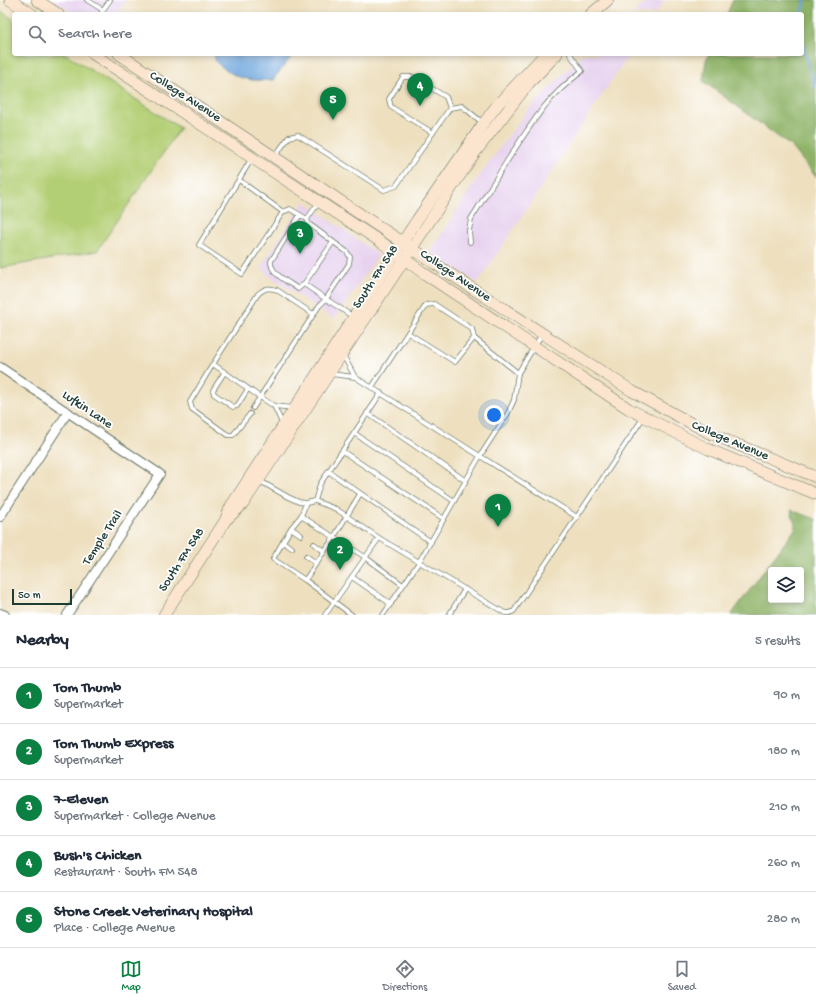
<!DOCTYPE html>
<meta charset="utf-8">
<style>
body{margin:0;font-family:"Gochi Hand",sans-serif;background:#f6f6f7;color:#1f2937}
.controls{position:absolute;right:12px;bottom:12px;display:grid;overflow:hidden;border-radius:4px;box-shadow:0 2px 6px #0003}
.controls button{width:36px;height:36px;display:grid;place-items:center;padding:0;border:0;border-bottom:1px solid #e0e1e3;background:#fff;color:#1f2937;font:20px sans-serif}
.scale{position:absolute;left:12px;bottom:10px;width:60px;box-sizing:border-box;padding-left:4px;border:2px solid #1f3d34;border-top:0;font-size:11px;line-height:14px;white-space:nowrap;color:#1f3d34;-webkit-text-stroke:3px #fff;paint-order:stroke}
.you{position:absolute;left:494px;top:415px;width:14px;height:14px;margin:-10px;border:3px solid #fff;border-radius:50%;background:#1a73e8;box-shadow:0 0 0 6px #1a73e833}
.badge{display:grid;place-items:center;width:26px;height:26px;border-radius:50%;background:#0b8043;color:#fff;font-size:13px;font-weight:700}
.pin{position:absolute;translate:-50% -33px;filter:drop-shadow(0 1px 2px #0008)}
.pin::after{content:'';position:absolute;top:21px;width:14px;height:12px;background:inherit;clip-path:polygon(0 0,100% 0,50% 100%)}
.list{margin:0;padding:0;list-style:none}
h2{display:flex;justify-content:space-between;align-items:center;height:52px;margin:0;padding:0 16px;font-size:17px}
h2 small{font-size:13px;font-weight:400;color:#747a83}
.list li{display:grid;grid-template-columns:26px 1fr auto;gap:12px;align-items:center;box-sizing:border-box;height:56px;padding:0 16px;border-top:1px solid #e0e1e3}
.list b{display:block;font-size:15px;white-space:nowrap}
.list p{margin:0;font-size:13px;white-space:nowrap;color:#747a83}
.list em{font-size:13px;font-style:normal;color:#747a83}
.icon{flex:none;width:22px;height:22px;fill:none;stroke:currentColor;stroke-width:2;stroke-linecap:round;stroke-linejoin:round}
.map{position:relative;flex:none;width:816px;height:615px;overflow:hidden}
.search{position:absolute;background:#fff;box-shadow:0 2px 6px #0003;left:12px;right:12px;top:12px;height:44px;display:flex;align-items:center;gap:10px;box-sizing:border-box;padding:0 14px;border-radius:4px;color:#747a83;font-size:15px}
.sheet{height:332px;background:#fff}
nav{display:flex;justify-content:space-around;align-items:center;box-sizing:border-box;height:56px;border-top:1px solid #e0e1e3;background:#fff;font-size:11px;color:#747a83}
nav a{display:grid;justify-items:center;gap:2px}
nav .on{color:#0b8043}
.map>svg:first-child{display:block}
.built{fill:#e7d2ef}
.green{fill:#b3cf75;stroke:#698654}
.forest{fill:#8eb266;stroke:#56784d;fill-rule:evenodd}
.water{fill:#6da5dc;stroke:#467188}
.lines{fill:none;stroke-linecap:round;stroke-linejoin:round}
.stream{stroke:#6da5dc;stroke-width:2.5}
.service-casing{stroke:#677665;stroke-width:5.5}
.minor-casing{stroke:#677665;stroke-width:10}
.secondary-casing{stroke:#677665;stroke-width:12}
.service{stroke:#fff;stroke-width:4}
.minor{stroke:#fff;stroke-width:8}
.secondary{stroke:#fbe5cf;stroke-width:11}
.labels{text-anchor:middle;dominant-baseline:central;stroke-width:3.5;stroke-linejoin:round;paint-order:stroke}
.street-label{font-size:13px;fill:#1f3d34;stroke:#fff}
</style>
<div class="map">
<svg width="816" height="615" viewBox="0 0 816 615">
<rect width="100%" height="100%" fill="#fff"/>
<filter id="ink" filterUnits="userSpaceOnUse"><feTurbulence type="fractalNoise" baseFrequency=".025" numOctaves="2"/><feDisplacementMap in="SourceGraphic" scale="8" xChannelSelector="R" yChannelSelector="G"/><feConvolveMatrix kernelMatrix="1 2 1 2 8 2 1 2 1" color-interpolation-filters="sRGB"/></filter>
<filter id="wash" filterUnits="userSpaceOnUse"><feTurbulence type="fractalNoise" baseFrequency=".012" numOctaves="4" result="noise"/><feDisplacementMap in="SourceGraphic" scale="16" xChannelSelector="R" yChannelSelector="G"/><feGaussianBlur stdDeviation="0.9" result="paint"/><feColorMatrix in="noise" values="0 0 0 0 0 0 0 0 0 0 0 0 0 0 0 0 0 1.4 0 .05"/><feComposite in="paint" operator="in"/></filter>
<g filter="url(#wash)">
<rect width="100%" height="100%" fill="#eee0bf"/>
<!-- built -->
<g class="built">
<polygon points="53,0 126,0 117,14 74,14"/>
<polygon points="649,0 665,0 655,14 632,14"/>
<polygon points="583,54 629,54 478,283 430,252 477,179 527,111"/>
<polygon points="304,202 379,255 334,319 269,276 261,267"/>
</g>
<!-- green -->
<polygon class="green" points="2,12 14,20 14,54 66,54 180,128 97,251 0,268 0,15"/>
<!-- forest -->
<g class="forest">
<polygon points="733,0 816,0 816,177 792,147 703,81 706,60 709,54 802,54 802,14 727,14"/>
<path d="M 791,510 L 816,519 L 816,615 L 731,615 L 796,528 ZM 771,570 L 801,570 L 801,600 L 771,600 Z"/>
</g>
<!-- water -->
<path class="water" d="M 214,54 L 288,54 L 291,57 L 273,80 C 247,81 237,80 216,62 Z"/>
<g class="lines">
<!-- stream -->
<g class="stream">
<polyline points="802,17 805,0"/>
<polyline points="802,41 814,84 816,87"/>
</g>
</g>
</g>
<g filter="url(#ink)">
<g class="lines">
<!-- service casing -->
<g class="service-casing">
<g id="service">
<polyline points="87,0 103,10 101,14"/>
<polyline points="103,10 110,0"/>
<polyline points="433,133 391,107 389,99 403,77 413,77 446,97 450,108"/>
<polyline points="275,156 289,137 298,135 384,190 396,186 450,108 462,106 483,123"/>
<polyline points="239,180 283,212 242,274 199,245 252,158"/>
<polyline points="319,202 307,219 309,224 347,252 350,257 349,264 326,299 352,316"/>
<polyline points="283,212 290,209 307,219"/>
<path d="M 470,242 L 469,231 L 471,219 C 495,181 517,142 544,107 C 555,93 568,82 582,71 L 570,54"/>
<polyline points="304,284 333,242"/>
<polyline points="408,333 455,362 474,338"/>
<polyline points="542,334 518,373 514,400 508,413 480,456 577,517"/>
<polyline points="213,364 190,402 192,409 228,435 233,435 250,414"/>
<polyline points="224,373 213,390 214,394 233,407 237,406 248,389"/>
<polyline points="331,374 355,377 343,355"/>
<polyline points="355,377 480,456 419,562 383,615"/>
<polyline points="372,387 426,305 434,304 472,329 474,338 518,373"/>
<polyline points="274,406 293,408"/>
<path d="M 253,408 L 260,397 L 213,364 L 258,294 C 265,288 269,287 277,290 L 313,314"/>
<polyline points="367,413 466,481"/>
<path d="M 282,423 L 274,406 L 260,397 L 319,306 L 326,299 L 304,284 L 298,289 C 289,282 270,274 271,261 L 300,215"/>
<polyline points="354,433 454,501"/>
<polyline points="342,451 444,519"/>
<polyline points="328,471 431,542"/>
<polyline points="260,481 288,497 299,502 306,503 315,501 336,509 379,538 505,613 510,613 514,611 643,418"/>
<polyline points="315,501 320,484 381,393"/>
<polyline points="306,503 301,516 291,528 273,559 305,580 352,615"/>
<polyline points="301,516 365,557 403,585"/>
<polyline points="291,528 301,535"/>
<polyline points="283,542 292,548"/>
<polyline points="314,544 324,551"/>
<polyline points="306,556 316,563"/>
<polyline points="352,577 391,604"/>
<polyline points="305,580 334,537 360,494"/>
<polyline points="325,615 379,538"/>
<polyline points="449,615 465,589"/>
</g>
</g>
<!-- minor casing -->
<g class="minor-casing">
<g id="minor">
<polyline points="0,367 160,474 67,615"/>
<polyline points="0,517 68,412"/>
<polyline points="0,613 5,615"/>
</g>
</g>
<!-- secondary casing -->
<g class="secondary-casing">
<g id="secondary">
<polyline points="10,0 32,14"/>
<polyline points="37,0 58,14"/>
<polyline points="591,14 608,0"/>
<polyline points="93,54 381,242 425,274 629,409 708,449 816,494"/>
<polyline points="119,54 470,287 632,391 709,433 816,477"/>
<polyline points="228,518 243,504 476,151 529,83 557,54"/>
<polyline points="164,615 225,521 231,506 417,220 483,124 498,104 545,54"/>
</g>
</g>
<!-- service -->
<use href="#service" class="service"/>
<!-- minor -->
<use href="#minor" class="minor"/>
<!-- secondary -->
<use href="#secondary" class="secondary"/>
</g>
</g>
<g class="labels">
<!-- street labels -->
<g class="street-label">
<text transform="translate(185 97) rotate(33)">College Avenue</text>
<text transform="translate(455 276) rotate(34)">College Avenue</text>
<text transform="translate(376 277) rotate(-57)">South FM 548</text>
<text transform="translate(87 410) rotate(34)">Lufkin Lane</text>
<text transform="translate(730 441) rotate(23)">College Avenue</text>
<text transform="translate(103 538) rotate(-57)">Temple Trail</text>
<text transform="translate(182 560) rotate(-57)">South FM 548</text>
</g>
</g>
</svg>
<div class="controls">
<button><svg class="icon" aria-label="layers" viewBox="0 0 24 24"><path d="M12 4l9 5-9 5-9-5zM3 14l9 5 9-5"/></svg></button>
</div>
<div class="scale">50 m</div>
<div class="you"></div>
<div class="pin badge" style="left:498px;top:527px">1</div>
<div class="pin badge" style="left:340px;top:570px">2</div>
<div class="pin badge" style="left:300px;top:254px">3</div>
<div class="pin badge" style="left:420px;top:106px">4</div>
<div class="pin badge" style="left:333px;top:120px">5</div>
<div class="search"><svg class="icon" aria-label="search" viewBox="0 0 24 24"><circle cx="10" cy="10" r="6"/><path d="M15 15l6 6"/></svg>Search here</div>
</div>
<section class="sheet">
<h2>Nearby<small>5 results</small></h2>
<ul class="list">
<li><span class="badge">1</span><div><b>Tom Thumb</b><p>Supermarket</p></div><em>90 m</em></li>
<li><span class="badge">2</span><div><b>Tom Thumb Express</b><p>Supermarket</p></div><em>180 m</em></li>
<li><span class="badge">3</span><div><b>7-Eleven</b><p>Supermarket · College Avenue</p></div><em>210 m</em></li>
<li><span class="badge">4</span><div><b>Bush's Chicken</b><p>Restaurant · South FM 548</p></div><em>260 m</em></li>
<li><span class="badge">5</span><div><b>Stone Creek Veterinary Hospital</b><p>Place · College Avenue</p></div><em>280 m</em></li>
</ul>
</section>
<nav>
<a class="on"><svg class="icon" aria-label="map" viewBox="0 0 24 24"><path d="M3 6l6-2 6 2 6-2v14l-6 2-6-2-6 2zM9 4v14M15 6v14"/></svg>Map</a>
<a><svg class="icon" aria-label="directions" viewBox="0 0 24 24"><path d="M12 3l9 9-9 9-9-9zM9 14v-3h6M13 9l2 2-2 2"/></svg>Directions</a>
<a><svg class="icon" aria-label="saved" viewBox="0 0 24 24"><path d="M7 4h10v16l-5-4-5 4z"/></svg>Saved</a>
</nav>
